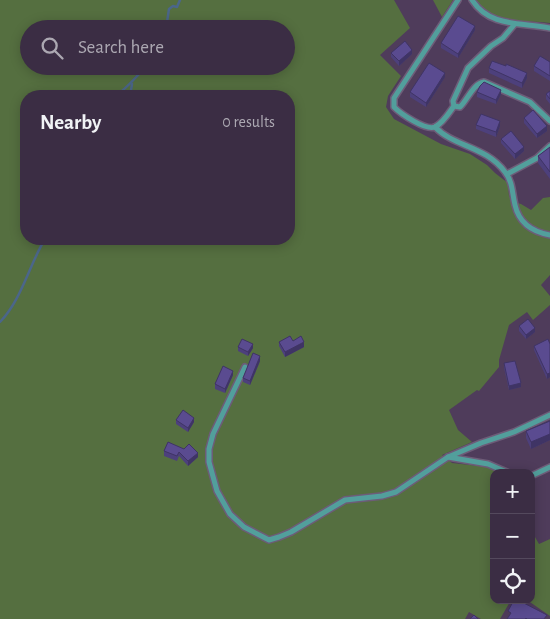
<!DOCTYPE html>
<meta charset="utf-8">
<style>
body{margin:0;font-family:"Alegreya Sans",sans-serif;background:#46394f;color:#f1f3f6}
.controls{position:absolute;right:15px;bottom:15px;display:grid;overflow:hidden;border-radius:10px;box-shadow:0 2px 12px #0003}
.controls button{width:45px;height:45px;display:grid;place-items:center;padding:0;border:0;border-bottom:1px solid #54495d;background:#3b2d44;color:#f1f3f6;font:25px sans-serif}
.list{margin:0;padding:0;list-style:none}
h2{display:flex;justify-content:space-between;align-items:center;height:65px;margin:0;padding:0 20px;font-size:21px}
h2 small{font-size:16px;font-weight:400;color:#aca8b2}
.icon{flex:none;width:28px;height:28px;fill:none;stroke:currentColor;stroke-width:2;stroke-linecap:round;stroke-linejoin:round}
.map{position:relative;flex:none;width:550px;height:619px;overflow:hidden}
.search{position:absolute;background:#3b2d44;box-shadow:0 2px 12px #0003;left:20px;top:20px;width:275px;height:55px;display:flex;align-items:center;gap:12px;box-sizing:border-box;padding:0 18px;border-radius:28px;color:#aca8b2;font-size:19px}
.panel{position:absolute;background:#3b2d44;box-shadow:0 2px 12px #0003;left:20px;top:90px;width:275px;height:155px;border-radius:20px}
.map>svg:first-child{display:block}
.green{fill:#556f40;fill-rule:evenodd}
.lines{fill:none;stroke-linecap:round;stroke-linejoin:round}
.stream{stroke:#4b668a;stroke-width:2.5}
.minor-casing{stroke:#6d5c78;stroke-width:8}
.minor{stroke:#529f9c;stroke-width:5}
.wall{fill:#4d407c}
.shaded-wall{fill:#3f3465}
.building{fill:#5a4b90;stroke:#3f3465}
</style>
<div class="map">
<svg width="550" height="619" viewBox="0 0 550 619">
<rect width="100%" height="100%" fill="#4f3c5b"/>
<!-- green -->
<g class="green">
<path d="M 0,0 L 394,0 L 410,28 L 380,55 L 401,76 L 388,96 L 386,107 L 394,119 L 441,144 L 470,154 L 487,165 L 495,173 L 508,183 L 509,196 L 514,202 L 521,204 L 531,210 L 543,198 L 550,197 L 550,275 L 541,285 L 550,296 L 550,305 L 533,320 L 527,312 L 509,325 L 499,360 L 499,367 L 479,391 L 477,390 L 449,410 L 458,430 L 472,442 L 442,455 L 452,463 L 488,467 L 501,473 L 494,473 L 494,600 L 511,600 L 500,619 L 481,619 L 469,612 L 465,619 L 0,619 ZM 29,29 L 286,29 L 286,66 L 29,66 ZM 26,96 L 289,96 L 289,239 L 26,239 Z"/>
<polygon points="433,0 453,0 442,17"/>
<path d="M 476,0 L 550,0 L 550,23 C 526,20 489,25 476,0 Z"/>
<polygon points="531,530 539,544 550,539 550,616 527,600 531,600"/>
</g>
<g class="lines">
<!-- stream -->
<g class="stream">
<polyline points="166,29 169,9 173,6 177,7 180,0"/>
<path d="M 115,96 C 128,88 136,76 147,66"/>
<polyline points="130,96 132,84"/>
<path d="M 0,322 C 22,299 29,265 45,239"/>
</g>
<!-- minor casing -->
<g class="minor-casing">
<g id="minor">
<path d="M 458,0 L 394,98 L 394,107 C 401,114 426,131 435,127 C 443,123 449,113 454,106 L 453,101 L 468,68 L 491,46 L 503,38 L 514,25"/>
<path d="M 472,0 C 490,28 522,22 550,28"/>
<path d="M 454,106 L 460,107 C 468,99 473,84 484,82 L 530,102 L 550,121"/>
<path d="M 435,127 C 454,147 486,146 505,172 C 513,182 512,193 515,205 C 519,223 533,232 550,235"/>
<polyline points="507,174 537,158 550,146"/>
<polyline points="245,367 213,434 209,449 209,462 217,491 230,514 244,527 269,540 279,537 291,532 345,500 382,496 396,492 448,457 481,443 514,432 550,415"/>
<polyline points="448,457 488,464 509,473"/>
<polyline points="531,476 550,467"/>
</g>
</g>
<!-- minor -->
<use href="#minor" class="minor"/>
</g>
<!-- wall -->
<g class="wall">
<polygon points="475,30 458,58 441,48 441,43"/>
<polygon points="391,53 412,54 399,66 391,57"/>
<polygon points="550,62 550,81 534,71 534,66"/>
<polygon points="489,68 527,78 522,88 489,73"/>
<polygon points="445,77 426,107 410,97 410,92"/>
<polygon points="550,91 550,104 546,99 546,94"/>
<polygon points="477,92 501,94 496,104 477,97"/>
<polygon points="524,118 547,131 537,138 524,123"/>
<polygon points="476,125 500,126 496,137 476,129"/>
<polygon points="501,139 524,151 515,159 501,143"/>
<polygon points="550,147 550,179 538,163 538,156"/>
<polygon points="519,326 535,332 526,339 519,331"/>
<polygon points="293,341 304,347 285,357 279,346 279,342"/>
<polygon points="550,344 550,377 547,379 534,350 534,346"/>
<polygon points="238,347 253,348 248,356 238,351"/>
<polygon points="260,361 250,385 243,382 243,378"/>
<polygon points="504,363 521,387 509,390 504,368"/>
<polygon points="233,375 225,393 215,389 215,384"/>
<polygon points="176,420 194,422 188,432 176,424"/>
<polygon points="550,421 550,440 531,449 526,438 526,431"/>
<polygon points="168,442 198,457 188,466 179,456 177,461 164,456 164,451"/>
</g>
<!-- shaded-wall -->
<g class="shaded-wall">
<polygon points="475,26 475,30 458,58 458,54"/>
<polygon points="412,50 412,54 399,66 399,61"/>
<polygon points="445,73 445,77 426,107 426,103"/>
<polygon points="527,73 527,78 522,88 522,83"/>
<polygon points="501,90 501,94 496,104 496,100"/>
<polygon points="500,121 500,126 496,137 496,132"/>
<polygon points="547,126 547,131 537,138 537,134"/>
<polygon points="524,147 524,151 515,159 515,154"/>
<polygon points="535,328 535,332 526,339 526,335"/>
<polygon points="304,342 304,347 285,357 285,352"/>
<polygon points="253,344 253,348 248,356 248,352"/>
<polygon points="260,356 260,361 250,385 250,381"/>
<polygon points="233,371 233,375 225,393 225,389"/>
<polygon points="550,373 550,377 547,379 547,374"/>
<polygon points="521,383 521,387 509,390 509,386"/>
<polygon points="194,418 194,422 188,432 188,428"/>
<polygon points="550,434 550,440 531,449 531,442"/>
<polygon points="198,453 198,457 188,466 188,461"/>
</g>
<!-- building -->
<g class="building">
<polygon points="458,16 475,26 458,54 441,43"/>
<polygon points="405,41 412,50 399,61 391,53"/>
<polygon points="540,56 550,62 550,76 534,66"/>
<polygon points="492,61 506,66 506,64 527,73 522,83 489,68"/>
<polygon points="429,63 445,73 426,103 410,92"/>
<polygon points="484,82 501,90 496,100 477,92 480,86"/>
<polygon points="550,91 550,99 546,94"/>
<polygon points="533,110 547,126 537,134 524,118"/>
<polygon points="481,114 500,121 496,132 476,125"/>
<polygon points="511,131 524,147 515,154 501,139"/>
<polygon points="550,147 550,172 538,156"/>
<polygon points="528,319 535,328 526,335 519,326"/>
<polygon points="290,336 293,341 301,336 304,342 285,352 279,342"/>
<polygon points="242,339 253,344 248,352 238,347"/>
<polygon points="548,339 550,344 550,373 547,374 534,346"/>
<polygon points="253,353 260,356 250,381 243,378"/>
<polygon points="515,361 521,383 509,386 504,363"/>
<polygon points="223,366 233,371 225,389 215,384"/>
<polygon points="183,410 194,418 188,428 176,420"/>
<polygon points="550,421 550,434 531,442 526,431"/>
<polygon points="168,442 184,449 189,444 198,453 188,461 179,452 177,456 164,451"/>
<polygon points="514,600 518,600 547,615 544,619 527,619 526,618 525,619 507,619 511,613 508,611"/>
<polygon points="474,615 478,619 470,619"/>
</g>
</svg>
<div class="controls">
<button>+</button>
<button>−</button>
<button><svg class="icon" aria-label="locate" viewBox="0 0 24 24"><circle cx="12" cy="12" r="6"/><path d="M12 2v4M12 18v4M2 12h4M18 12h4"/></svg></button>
</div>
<div class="search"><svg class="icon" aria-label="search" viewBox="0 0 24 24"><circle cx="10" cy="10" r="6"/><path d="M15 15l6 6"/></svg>Search here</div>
<section class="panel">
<h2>Nearby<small>0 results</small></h2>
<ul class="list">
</ul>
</section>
</div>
